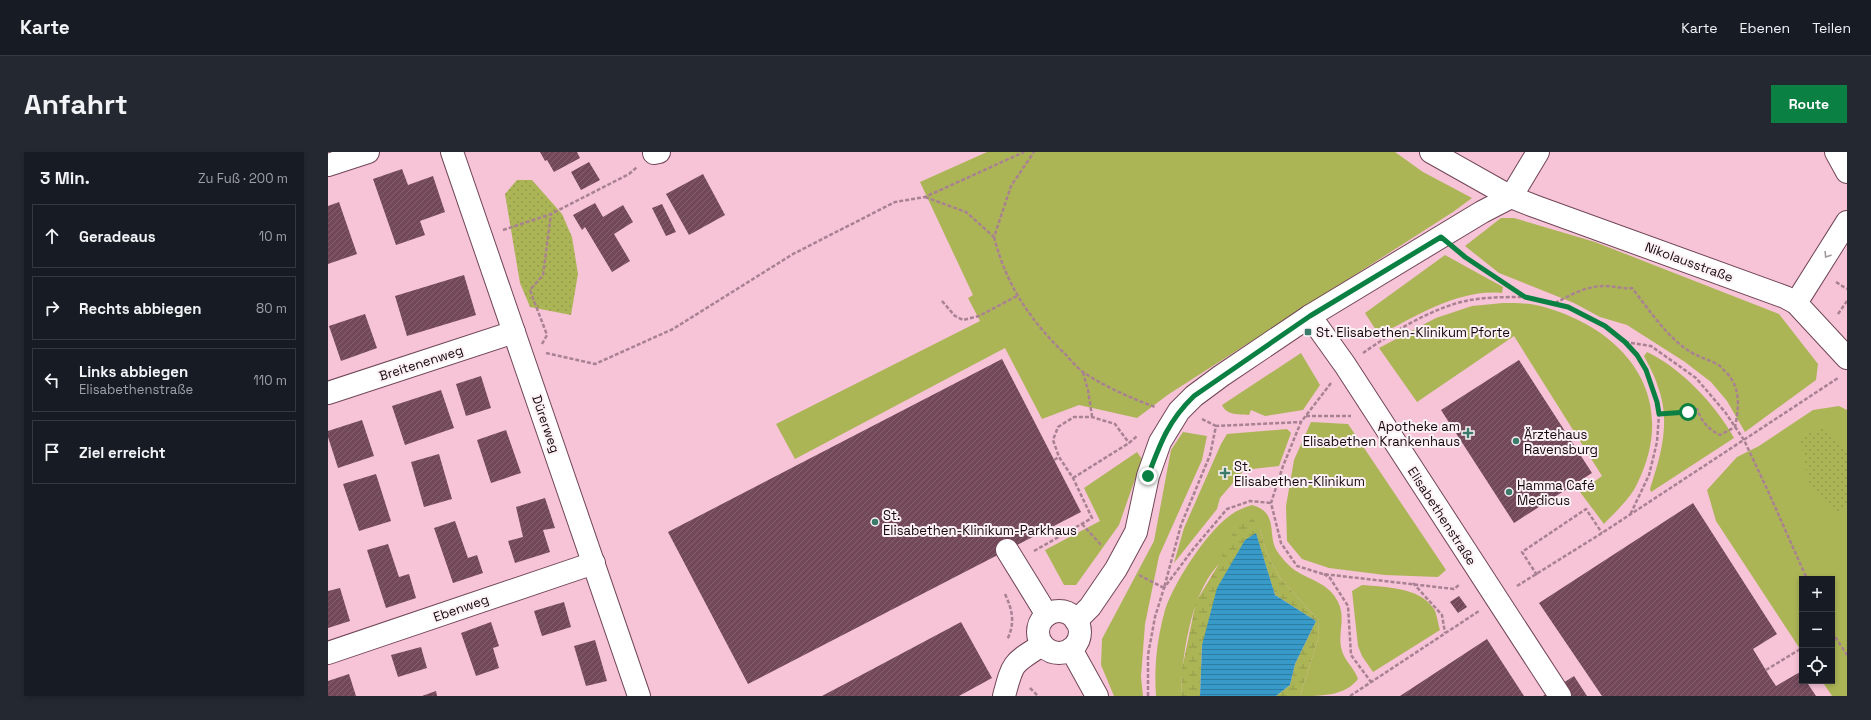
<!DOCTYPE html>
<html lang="de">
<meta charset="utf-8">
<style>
body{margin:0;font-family:"Space Grotesk",sans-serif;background:#242831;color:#f1f3f6}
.controls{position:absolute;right:12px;bottom:12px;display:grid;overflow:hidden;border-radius:0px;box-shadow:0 2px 6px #0003}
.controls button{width:36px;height:36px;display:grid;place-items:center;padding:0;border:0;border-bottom:1px solid #363941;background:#171b24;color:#f1f3f6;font:20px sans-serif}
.stop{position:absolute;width:12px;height:12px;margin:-9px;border:3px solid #0b8043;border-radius:50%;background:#fff}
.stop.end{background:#0b8043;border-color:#fff;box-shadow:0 1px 4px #0008}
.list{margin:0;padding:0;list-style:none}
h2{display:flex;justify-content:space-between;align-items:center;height:52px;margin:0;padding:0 16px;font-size:17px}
h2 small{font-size:13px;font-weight:400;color:#9ea1a6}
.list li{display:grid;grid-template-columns:26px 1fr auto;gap:12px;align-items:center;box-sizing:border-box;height:64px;margin:0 8px 8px;padding:0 8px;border:1px solid #363941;border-radius:0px}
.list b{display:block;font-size:15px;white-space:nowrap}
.list p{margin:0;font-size:13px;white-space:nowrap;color:#9ea1a6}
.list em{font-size:13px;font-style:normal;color:#9ea1a6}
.icon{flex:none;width:22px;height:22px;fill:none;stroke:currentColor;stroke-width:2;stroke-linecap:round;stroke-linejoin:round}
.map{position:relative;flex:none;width:1519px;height:544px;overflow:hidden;border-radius:0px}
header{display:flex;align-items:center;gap:24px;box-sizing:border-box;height:56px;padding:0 20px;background:#171b24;border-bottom:1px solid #363941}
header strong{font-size:19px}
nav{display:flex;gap:22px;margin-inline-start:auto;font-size:14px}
.intro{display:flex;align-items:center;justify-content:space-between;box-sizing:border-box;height:96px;padding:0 24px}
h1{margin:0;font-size:28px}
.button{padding:10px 18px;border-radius:0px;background:#0b8043;color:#fff;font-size:14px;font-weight:700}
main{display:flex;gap:24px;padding:0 24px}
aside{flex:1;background:#171b24;border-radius:0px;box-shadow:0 2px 6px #0003}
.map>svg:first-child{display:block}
.grass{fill:#acb556}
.wetland{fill:url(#wetland-marsh)}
.park{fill:url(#park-dots)}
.water{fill:url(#water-rules)}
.building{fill:url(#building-hatch)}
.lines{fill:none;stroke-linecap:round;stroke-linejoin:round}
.minor-casing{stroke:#714657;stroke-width:24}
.path{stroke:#a98292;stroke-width:2.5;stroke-dasharray:4 2;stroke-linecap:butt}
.minor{stroke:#fff;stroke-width:22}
.oneway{stroke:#a29b9e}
.route{stroke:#0b8043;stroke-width:5}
.poi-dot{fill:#3a7b69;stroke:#fcf1f5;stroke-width:1.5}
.labels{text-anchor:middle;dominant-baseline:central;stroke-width:4;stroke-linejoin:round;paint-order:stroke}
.street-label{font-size:13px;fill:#16060d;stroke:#fcf1f5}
.poi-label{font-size:13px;fill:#16060d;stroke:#fcf1f5;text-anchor:start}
</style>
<header>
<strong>Karte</strong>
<nav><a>Karte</a><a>Ebenen</a><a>Teilen</a></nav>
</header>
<div class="intro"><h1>Anfahrt</h1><a class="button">Route</a></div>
<main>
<aside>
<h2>3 Min.<small>Zu Fuß · 200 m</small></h2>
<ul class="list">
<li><svg class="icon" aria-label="ahead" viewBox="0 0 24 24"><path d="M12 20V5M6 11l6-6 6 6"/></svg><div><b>Geradeaus</b></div><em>10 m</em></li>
<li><svg class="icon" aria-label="right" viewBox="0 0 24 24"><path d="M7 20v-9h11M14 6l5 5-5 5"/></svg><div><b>Rechts abbiegen</b></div><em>80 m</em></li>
<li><svg class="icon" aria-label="left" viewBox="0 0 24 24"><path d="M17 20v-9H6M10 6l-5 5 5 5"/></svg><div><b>Links abbiegen</b><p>Elisabethenstraße</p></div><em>110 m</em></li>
<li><svg class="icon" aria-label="arrive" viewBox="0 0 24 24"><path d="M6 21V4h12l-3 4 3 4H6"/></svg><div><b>Ziel erreicht</b></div></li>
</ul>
</aside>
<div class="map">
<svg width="1519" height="544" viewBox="0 0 1519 544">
<defs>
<pattern id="wetland-marsh" width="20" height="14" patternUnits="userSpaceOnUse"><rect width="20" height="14" fill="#acb556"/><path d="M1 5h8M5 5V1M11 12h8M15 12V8" fill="none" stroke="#939a4a"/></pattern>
<pattern id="park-dots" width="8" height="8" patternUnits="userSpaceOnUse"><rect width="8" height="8" fill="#acb556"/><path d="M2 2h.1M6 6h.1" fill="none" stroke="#939a4a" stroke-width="1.8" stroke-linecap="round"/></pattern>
<pattern id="water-rules" width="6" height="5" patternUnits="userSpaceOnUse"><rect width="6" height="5" fill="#379ac9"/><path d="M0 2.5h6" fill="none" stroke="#2d7ca2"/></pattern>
<pattern id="building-hatch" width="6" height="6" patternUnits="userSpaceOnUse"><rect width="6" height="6" fill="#734859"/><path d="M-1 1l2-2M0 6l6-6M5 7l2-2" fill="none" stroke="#846370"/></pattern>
</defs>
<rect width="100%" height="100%" fill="#f6c3d7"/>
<!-- grass -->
<g class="grass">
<polygon points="659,0 1067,0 1095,20 1144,46 1125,60 841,242 809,266 751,253 714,267 677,196 467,307 448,272 652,169 640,146 645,143 592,30"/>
<polygon points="1173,66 1186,66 1267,90 1451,162 1490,212 1488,228 1417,280 1399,249 1383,230 1357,210 1299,173 1272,165 1246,151 1171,121 1137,94"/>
<path d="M 1117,103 L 1175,135 L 1174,141 C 1130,137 1089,164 1051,183 L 1037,161 Z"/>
<path d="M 1175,151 C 1186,151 1198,151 1208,153 C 1296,174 1353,244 1309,332 C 1302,347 1287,360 1276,372 L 1252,340 L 1274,324 L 1186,184 L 1089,250 L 1051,196 L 1108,166 L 1144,154 Z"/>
<path d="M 1319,200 C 1353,216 1388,253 1406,286 L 1323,340 L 1322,337 C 1333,303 1343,270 1330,235 C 1327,224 1321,214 1316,204 Z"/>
<path d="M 973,201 L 992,233 L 975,258 L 937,264 L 923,258 L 921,263 C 911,262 899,264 894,253 Z"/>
<polygon points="1511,254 1519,258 1519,544 1504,544 1494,529 1504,529 1504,427 1474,427 1474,500 1388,369 1379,338 1409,305 1431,294 1485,258"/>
<polygon points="983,270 1020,272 1118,418 1110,425 1057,423 1001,416 974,407 959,389 958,354 966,308"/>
<polygon points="959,277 963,281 951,314 916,318 892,346 889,357 846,411 856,376 893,292 899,282"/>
<polygon points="855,280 879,284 874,308 831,404 817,472 813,525 815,544 786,544 773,513 774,487 826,389 843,298"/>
<polygon points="809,300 814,307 791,373 748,433 736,433 717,398 772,369 756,336"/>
<path d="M 924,353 C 953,361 937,385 951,402 C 955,407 959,412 964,416 C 979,428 1001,430 1010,450 C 1018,466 1010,480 1013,495 C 1015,508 1026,515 1030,527 C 1017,544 994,544 972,544 L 991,484 L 990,468 L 952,426 L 939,402 L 931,374 C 918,388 902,400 889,414 C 862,445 854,504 853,544 L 828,544 C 826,516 829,488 836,462 C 842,436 878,381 900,365 C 907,359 915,356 924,353 Z"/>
<path d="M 1034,433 C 1056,435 1092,435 1106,457 C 1109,462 1110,472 1112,478 L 1045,520 L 1034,504 L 1030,494 L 1024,439 Z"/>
</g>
<!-- wetland -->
<polygon class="wetland" points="924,366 931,374 939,402 952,426 990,468 991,484 972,544 948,544 962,533 967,512 988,469 947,443 928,382 874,493 872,544 853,544 854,517 868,450 889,415 907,377 916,367"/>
<!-- park -->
<g class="park">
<polygon points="189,28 204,28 234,62 244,85 250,122 243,163 202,155 192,131 177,42"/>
<polygon points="1496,274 1519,297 1519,355 1512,362 1482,337 1472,286"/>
</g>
<!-- water -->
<polygon class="water" points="928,381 947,443 988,469 967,512 962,533 948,544 872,544 874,493 889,436 917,388"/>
<!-- building -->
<g class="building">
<polygon points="212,0 249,0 252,6 226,20 219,8 217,9"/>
<polygon points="261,10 272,28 253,38 243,20"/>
<polygon points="74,17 80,33 105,24 117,60 92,69 97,83 68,93 45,27"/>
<polygon points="375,22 397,63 361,83 338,42"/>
<polygon points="11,50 29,102 0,112 0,54"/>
<polygon points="267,51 275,65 295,53 305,70 286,82 302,109 284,120 257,75 254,78 245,63"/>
<polygon points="334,52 348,80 338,84 324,56"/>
<polygon points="136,123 148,163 79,184 67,144"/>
<polygon points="37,162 49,196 13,209 1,174"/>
<polygon points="674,207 753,360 420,532 340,380"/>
<polygon points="1191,208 1264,321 1186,371 1113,258"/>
<polygon points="153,224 163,256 138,264 128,232"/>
<polygon points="113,238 126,276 77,293 64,254"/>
<polygon points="34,268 46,304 10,316 0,285 0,279"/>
<polygon points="178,278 193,321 163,331 149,288"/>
<polygon points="111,302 124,347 96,355 83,310"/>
<polygon points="48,322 63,369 31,379 15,332"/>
<polygon points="217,346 227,376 215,378 222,400 187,411 180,389 195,385 188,355"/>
<polygon points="1365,351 1449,482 1425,497 1442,525 1448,534 1472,520 1474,529 1478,529 1488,544 1274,544 1211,451"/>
<polygon points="127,369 140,406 149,403 155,421 125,431 106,376"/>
<polygon points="60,392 71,425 81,422 88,446 58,456 39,398"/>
<polygon points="12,436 22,469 0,476 0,439"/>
<polygon points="1131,444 1139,455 1130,461 1122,450"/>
<polygon points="236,450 243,475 214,484 206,459"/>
<polygon points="163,470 171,494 165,496 171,516 148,524 133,481"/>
<polygon points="633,470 664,526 631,544 494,544"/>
<polygon points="1159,487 1196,544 1072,544"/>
<polygon points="267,488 279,529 258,534 246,494"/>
<polygon points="93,495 99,516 70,525 63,503"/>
<polygon points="21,522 28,544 0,544 0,529"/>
<polygon points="1246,524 1259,544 1215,544"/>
<polygon points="108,539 109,544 94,544"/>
</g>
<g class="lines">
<!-- minor casing -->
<g class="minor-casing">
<g id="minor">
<polyline points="124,0 311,544"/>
<polyline points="1103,0 1183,45 1206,54 1457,145 1468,151 1519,206"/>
<polyline points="1508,0 1519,20"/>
<polyline points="326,1 331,0"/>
<polyline points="0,13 40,0"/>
<polyline points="1468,151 1519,70"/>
<polyline points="982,164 1017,213 1232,544"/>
<polyline points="0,241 186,180"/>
<polyline points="679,398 719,463"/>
<circle cx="731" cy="480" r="21"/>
<polyline points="748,469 762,455 788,417 808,380 820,324 832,290 851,259 866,244 893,224 982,164 1154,60 1183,45 1210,0"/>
<polyline points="743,497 769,544"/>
<polyline points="0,501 266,411"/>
<path d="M 676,544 C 685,510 684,512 714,493"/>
</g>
</g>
<!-- path -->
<g class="path">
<polyline points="597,45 638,60 666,85 683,34 706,0"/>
<polyline points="175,78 223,62 301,22 309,15"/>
<path d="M 666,85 C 678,132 701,167 736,201 C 742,207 748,215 755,220 C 777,235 803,246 827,255"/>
<polyline points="1132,101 1197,145 1240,155 1277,174 1297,190 1309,203 1318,218 1329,250 1331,262 1329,290 1321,323 1302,363"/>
<polyline points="1508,130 1519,137"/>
<polyline points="614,149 627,164 635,168 651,164 689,144"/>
<path d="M 1227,151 C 1243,143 1258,134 1276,134 C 1286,134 1294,137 1304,136 C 1319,155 1334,178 1354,194 C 1365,203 1376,206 1389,212 C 1393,214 1395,218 1398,220 C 1413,236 1411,255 1407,275 L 1392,283 C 1380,277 1374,270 1369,257 L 1359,260 L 1331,262"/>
<polyline points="1510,162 1519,149"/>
<polyline points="1297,190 1323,194 1368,226 1397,260 1416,288 1440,339 1479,427"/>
<polyline points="214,192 219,183 202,138 215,123 223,62"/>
<polyline points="218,201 267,212 345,177 465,102 567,50 597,45 696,0"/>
<path d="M 1035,201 C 1065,180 1105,155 1142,148 C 1160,145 1179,145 1197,145"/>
<polyline points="755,220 760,238 764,264"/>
<polyline points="1003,231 973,270 955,314 943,351 953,391 969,414 995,422 1126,437 1132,432"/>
<polyline points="978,264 1023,264"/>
<polyline points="874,267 888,274"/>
<polyline points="726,308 731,305"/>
<polyline points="745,326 801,291 809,284"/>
<polyline points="754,372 774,394"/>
<polyline points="706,399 764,366 745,326 731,305 725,288 730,275 746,265 764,265 787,272 801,291"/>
<polyline points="996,422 1002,426 1020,454 1023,503 1043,530"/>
<polyline points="811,423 836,436 853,373 882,303 888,274 973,270"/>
<polyline points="1209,423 1194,400 1258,357 1274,381"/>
<polyline points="1085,431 1114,463 1117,481"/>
<polyline points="1189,434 1274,381 1510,226"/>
<path d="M 677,442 C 685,459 687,472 679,488"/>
<polyline points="1504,480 1519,503"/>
<polyline points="1438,518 1474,496"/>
<polyline points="702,536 710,544"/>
<polyline points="820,544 820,503 827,465 836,436 866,396 899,357 922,349 943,351"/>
<polyline points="1022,544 1151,459"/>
</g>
<!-- minor -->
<use href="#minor" class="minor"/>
</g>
<!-- one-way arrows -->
<defs><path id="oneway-chevron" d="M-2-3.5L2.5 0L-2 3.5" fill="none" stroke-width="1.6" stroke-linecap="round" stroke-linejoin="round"/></defs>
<use class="oneway" href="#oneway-chevron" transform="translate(1499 103) rotate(122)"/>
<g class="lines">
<!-- route -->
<path class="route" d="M 820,324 C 832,292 840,269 866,244 L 982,164 L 1113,85 L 1137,105 L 1197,145 L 1240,155 L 1277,174 L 1297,190 L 1309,203 L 1318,218 L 1329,250 L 1331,262 L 1360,260"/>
</g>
<!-- markers -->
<g class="poi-dot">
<rect x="976" y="176" width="8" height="8" rx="2"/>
<path d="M1138 275h4v4h4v4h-4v4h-4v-4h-4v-4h4z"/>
<circle cx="1188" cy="289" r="4"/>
<path d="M895 315h4v4h4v4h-4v4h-4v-4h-4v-4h4z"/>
<circle cx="1181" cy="340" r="4"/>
<circle cx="547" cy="370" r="4"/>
</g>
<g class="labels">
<!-- street labels -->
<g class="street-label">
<text transform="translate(1361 110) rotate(20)">Nikolausstraße</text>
<text transform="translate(93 211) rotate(-18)">Breitenenweg</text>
<text transform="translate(218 272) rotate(71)">Dürerweg</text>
<text transform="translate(1114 364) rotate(57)">Elisabethenstraße</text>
<text transform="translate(133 456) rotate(-19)">Ebenweg</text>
</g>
<!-- poi labels -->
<g class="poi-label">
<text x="988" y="180">St. Elisabethen-Klinikum Pforte</text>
<text x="1132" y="274" text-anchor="end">Apotheke am<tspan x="1132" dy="15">Elisabethen Krankenhaus</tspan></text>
<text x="1196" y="282">Ärztehaus<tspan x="1196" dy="15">Ravensburg</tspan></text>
<text x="906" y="314">St.<tspan x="906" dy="15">Elisabethen-Klinikum</tspan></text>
<text x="1189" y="333">Hamma Café<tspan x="1189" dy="15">Medicus</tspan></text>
<text x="555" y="363">St.<tspan x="555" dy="15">Elisabethen-Klinikum-Parkhaus</tspan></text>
</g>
</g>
</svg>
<div class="controls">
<button>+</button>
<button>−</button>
<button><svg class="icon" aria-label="locate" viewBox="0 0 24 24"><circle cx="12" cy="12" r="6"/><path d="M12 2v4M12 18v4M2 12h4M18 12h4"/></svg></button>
</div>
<div class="stop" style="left:1360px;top:260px"></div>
<div class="stop end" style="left:820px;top:324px"></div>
</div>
</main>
